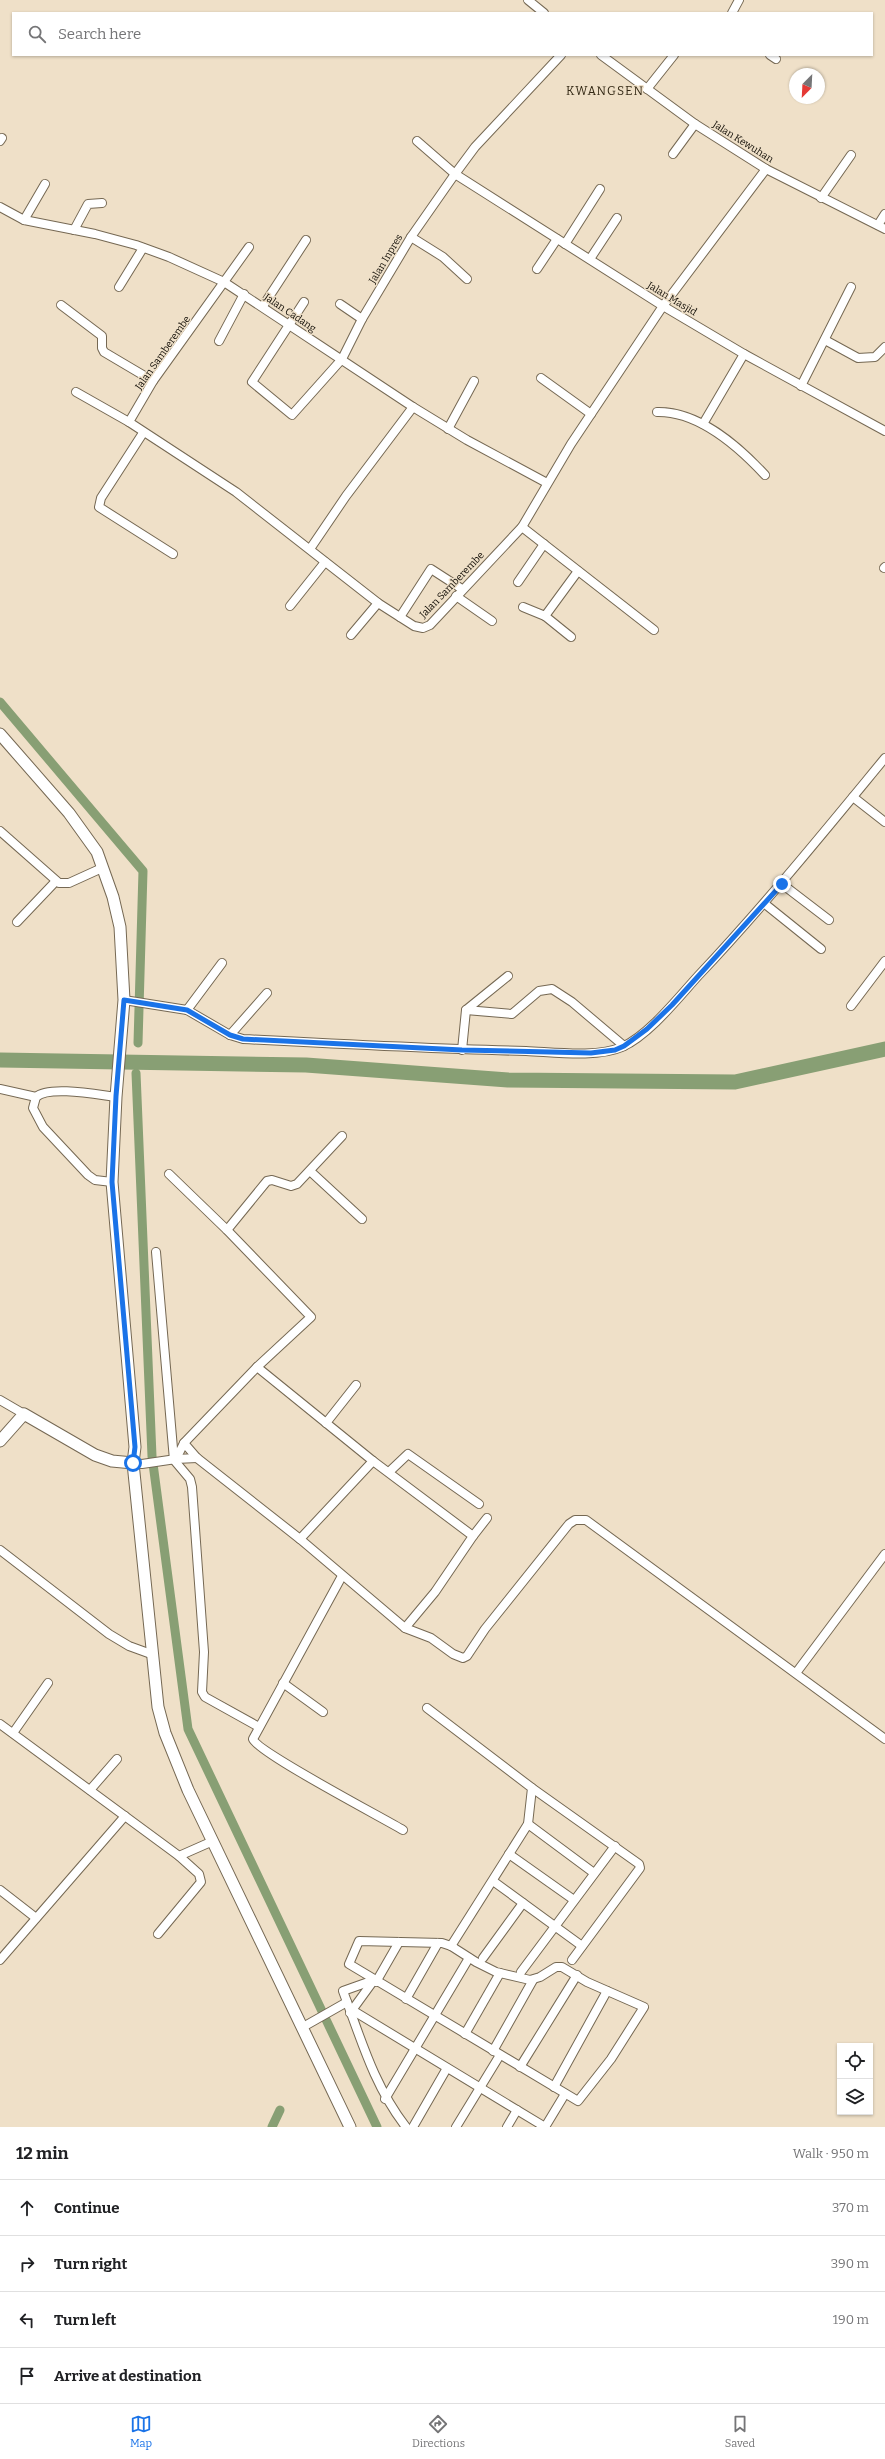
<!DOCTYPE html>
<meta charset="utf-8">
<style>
body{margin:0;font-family:Bitter,serif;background:#f2f2f2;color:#202124}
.controls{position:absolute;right:12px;bottom:12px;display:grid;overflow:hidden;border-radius:0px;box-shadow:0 1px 3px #0004}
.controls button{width:36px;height:36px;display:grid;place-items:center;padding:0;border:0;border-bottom:1px solid #e0e0e0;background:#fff;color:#202124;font:20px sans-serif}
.compass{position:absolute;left:789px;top:68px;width:36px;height:36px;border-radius:50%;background:#fff;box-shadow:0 1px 3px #0004;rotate:204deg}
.stop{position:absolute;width:12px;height:12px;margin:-9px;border:3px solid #1a73e8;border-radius:50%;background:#fff}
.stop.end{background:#1a73e8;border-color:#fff;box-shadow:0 1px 4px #0008}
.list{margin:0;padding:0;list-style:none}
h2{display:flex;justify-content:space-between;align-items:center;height:52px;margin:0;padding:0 16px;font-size:17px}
h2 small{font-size:13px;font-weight:400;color:#757577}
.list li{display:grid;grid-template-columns:26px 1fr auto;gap:12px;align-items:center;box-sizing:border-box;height:56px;padding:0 16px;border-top:1px solid #e0e0e0}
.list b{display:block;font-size:15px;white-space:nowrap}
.list em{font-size:13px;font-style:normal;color:#757577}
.icon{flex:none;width:22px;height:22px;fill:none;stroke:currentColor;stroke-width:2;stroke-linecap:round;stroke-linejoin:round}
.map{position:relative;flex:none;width:885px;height:2127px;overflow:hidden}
.search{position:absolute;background:#fff;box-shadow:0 1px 3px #0004;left:12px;right:12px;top:12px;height:44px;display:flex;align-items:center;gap:10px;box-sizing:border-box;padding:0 14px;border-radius:0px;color:#757577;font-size:15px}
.sheet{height:276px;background:#fff}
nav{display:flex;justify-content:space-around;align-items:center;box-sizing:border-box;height:56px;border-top:1px solid #e0e0e0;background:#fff;font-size:11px;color:#757577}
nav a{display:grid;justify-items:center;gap:2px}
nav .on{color:#1a73e8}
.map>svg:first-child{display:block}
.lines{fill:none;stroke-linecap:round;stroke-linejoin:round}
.canal{stroke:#889f74;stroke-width:9}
.river{stroke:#889f74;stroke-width:15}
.street-casing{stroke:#756853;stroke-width:10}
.secondary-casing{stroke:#756853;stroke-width:13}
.street{stroke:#fff;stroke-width:8}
.secondary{stroke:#fff;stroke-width:11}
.route{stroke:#1a73e8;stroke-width:5}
.labels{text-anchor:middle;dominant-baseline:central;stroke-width:3;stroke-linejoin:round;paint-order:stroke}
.street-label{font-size:10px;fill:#100c05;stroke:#efe0c8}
.quarter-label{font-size:12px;letter-spacing:1px;fill:#342915;stroke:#efe0c8}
</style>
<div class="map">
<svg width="885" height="2127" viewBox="0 0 885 2127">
<rect width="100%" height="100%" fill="#efe0c8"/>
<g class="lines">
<!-- canal -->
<g class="canal">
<polyline points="0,702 143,871 138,1043"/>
<polyline points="136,1073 152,1456 188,1729 377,2127"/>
<polyline points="272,2127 280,2110"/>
</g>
<!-- river -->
<polyline class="river" points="0,1060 306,1065 508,1080 735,1082 885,1049"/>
<!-- street casing -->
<g class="street-casing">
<g id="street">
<polyline points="528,0 544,13"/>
<polyline points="732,13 739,0"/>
<polyline points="601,55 695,124 766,169 885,229"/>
<polyline points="770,55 776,59"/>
<polyline points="647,89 674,55"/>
<polyline points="0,141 2,138"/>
<polyline points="417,141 455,174 663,306 744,354 885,431"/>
<polyline points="673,154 695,124"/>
<polyline points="821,198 851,155"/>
<polyline points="0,207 24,220 95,234 136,245 169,257 224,282 413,407 467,440 547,483"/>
<polyline points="24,220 45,184"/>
<polyline points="878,225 885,214"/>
<polyline points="74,230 88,204 102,203"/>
<polyline points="411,237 443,257 467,279"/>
<polyline points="565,244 600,189"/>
<polyline points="249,247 153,381 129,422 236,492 378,603 414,626 423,628 430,625 522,527 571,444 663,306 766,169"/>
<polyline points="590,259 617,218"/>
<polyline points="537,269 557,239"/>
<polyline points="119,287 143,248"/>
<polyline points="304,302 252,382 292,415 342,359 362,319 411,237 455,174 475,147 561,55"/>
<polyline points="340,304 362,319"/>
<polyline points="61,305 102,336 102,348 104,352 153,381"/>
<polyline points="263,306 306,240"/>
<polyline points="825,340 858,358 875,357 885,347"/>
<polyline points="219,341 244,294"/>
<polyline points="541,378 591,414"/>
<polyline points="801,386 851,287"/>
<polyline points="76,392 129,422"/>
<path d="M 657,412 C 699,411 738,446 765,475"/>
<polyline points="703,424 744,354"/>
<polyline points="448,429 474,381"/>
<polyline points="143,433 101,498 99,507 173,554"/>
<polyline points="522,527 654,630"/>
<polyline points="310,549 346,496 413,407"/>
<polyline points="884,568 885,567"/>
<polyline points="518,582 544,544"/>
<polyline points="456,596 492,621"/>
<polyline points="290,606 325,562"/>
<polyline points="523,607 545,616 578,571"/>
<polyline points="545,616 571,637"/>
<polyline points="400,617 431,569 462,589"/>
<polyline points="351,635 378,603"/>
<polyline points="853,797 885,822"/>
<polyline points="0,831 59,883 69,883 102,868"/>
<polyline points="782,884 829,920"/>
<polyline points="765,904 821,949"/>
<polyline points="17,922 56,881"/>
<path d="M 124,1000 L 187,1010 L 230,1035 L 243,1039 C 337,1044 431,1049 526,1051 C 553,1052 597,1058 622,1047 C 649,1035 678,998 698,976 C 764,906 824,832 885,758"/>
<polyline points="851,1006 885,961"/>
<polyline points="187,1010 222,963"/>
<polyline points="466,1010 512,1014 539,991 552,989 572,1002 624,1046"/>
<polyline points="230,1035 267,993"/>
<polyline points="462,1050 466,1010 508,976"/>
<polyline points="0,1089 36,1097"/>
<polyline points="310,1171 362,1219"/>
<path d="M 112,1182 L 95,1180 L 88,1175 L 43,1127 L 33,1108 L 36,1097 C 49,1085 99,1095 116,1097"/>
<polyline points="227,1230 267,1181 272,1180 291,1186 297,1184 342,1136"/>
<polyline points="156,1252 174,1460 190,1479 192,1487 204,1652 202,1692 205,1697 259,1727"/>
<polyline points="257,1367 373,1461 473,1536 435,1592 405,1628"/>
<polyline points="0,1400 24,1414"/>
<polyline points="326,1423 356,1385"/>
<polyline points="184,1443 197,1458 300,1539 405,1628 431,1638 453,1654 463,1658 467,1656 485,1629 569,1524 575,1520 586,1520 885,1739"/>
<polyline points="176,1459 197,1458"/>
<polyline points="133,1463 142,1464 176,1459 184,1443 257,1367 311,1317 227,1230 169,1174"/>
<polyline points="389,1472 408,1454 479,1504"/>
<polyline points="473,1536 487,1518"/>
<polyline points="300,1539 373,1461"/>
<polyline points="0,1550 109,1634 129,1646 151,1654"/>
<path d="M 342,1576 L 253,1739 C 257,1752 383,1818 403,1830"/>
<polyline points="796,1673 885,1554"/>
<polyline points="283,1683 323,1712"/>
<polyline points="427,1708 532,1788 528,1824 451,1946"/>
<polyline points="0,1724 179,1856 213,1841"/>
<polyline points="13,1733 48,1683"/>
<polyline points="532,1788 639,1864 640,1868 572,1960"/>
<polyline points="90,1790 117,1759"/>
<polyline points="528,1824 594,1873"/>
<polyline points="509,1854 574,1900"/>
<polyline points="493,1881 582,1946"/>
<polyline points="0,1890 36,1918"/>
<polyline points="158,1934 201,1882 199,1874 179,1856"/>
<polygon points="359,1941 442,1943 451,1946 476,1962 496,1972 530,1980 540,1977 556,1967 562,1967 587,1982 644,2007 611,2059 578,2101 349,1964"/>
<polyline points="483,1958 523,1903"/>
<polyline points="0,1960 125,1816"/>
<polyline points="521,1972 615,1846"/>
<path d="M 374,1980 L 343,1991 C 361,2039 374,2086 406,2127"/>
<polyline points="376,1982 399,1942"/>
<polyline points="406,1999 438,1943"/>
<polyline points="352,2010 545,2127"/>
<polyline points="350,2013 374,1980"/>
<polyline points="303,2027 347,2002"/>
<polyline points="465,2034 500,1973"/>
<polyline points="493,2051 533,1980"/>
<polyline points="520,2067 577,1975"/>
<polyline points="554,2087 607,1991"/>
<polyline points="385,2099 469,1958"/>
<polyline points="413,2127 447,2068"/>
<polyline points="456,2127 500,2055"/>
<polyline points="507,2127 517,2110"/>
<polyline points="545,2127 565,2094"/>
</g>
</g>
<!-- secondary casing -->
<g class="secondary-casing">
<g id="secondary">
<polyline points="0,734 69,813 97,852 113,897 120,927 124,1000 116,1097 112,1182 135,1447 133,1463 158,1707 165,1733 188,1790 350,2127"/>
<polyline points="0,1441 24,1414 95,1455 112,1461 133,1463"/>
</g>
</g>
<!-- street -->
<use href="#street" class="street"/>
<!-- secondary -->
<use href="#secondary" class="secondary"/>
</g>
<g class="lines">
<!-- route -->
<polyline class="route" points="133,1463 135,1447 112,1182 116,1096 124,1000 187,1010 230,1035 243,1039 462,1050 591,1053 615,1050 624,1046 647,1029 672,1005 782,884"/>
</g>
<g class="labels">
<!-- street labels -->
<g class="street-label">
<text transform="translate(743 142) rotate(32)">Jalan Kewuhan</text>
<text transform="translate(386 259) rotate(-59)">Jalan Inpres</text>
<text transform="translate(672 299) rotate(31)">Jalan Masjid</text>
<text transform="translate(290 313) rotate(34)">Jalan Cadang</text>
<text transform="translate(163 353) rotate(-55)">Jalan Samberembe</text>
<text transform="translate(452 585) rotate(-46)">Jalan Samberembe</text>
</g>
<!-- quarter labels -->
<g class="quarter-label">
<text x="605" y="91">KWANGSEN</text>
</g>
</g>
</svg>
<div class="controls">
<button><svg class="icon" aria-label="locate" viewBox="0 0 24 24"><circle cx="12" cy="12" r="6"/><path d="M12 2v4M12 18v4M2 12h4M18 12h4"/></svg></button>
<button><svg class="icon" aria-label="layers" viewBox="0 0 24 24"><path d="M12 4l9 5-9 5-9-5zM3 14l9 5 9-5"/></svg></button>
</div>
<svg class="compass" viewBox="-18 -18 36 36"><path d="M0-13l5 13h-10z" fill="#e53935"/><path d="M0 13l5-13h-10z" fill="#757577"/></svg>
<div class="stop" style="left:133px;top:1463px"></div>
<div class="stop end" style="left:782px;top:884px"></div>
<div class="search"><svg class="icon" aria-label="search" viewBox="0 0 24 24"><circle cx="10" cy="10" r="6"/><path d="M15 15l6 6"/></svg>Search here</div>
</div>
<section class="sheet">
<h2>12 min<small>Walk · 950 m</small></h2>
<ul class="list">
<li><svg class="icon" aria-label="ahead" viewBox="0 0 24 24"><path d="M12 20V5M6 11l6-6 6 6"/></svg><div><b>Continue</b></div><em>370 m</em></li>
<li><svg class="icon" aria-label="right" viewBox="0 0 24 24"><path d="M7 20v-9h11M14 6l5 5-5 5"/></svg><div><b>Turn right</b></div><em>390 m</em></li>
<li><svg class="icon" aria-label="left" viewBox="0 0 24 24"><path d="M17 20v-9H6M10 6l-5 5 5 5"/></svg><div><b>Turn left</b></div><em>190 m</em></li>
<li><svg class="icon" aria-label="arrive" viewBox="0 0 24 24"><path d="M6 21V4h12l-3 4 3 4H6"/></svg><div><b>Arrive at destination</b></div></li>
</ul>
</section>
<nav>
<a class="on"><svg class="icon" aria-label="map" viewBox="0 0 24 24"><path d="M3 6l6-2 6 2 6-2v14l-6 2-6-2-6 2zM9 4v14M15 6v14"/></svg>Map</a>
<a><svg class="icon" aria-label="directions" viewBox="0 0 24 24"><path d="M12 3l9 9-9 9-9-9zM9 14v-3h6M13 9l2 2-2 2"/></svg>Directions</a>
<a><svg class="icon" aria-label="saved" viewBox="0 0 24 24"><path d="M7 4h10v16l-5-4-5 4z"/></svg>Saved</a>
</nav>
